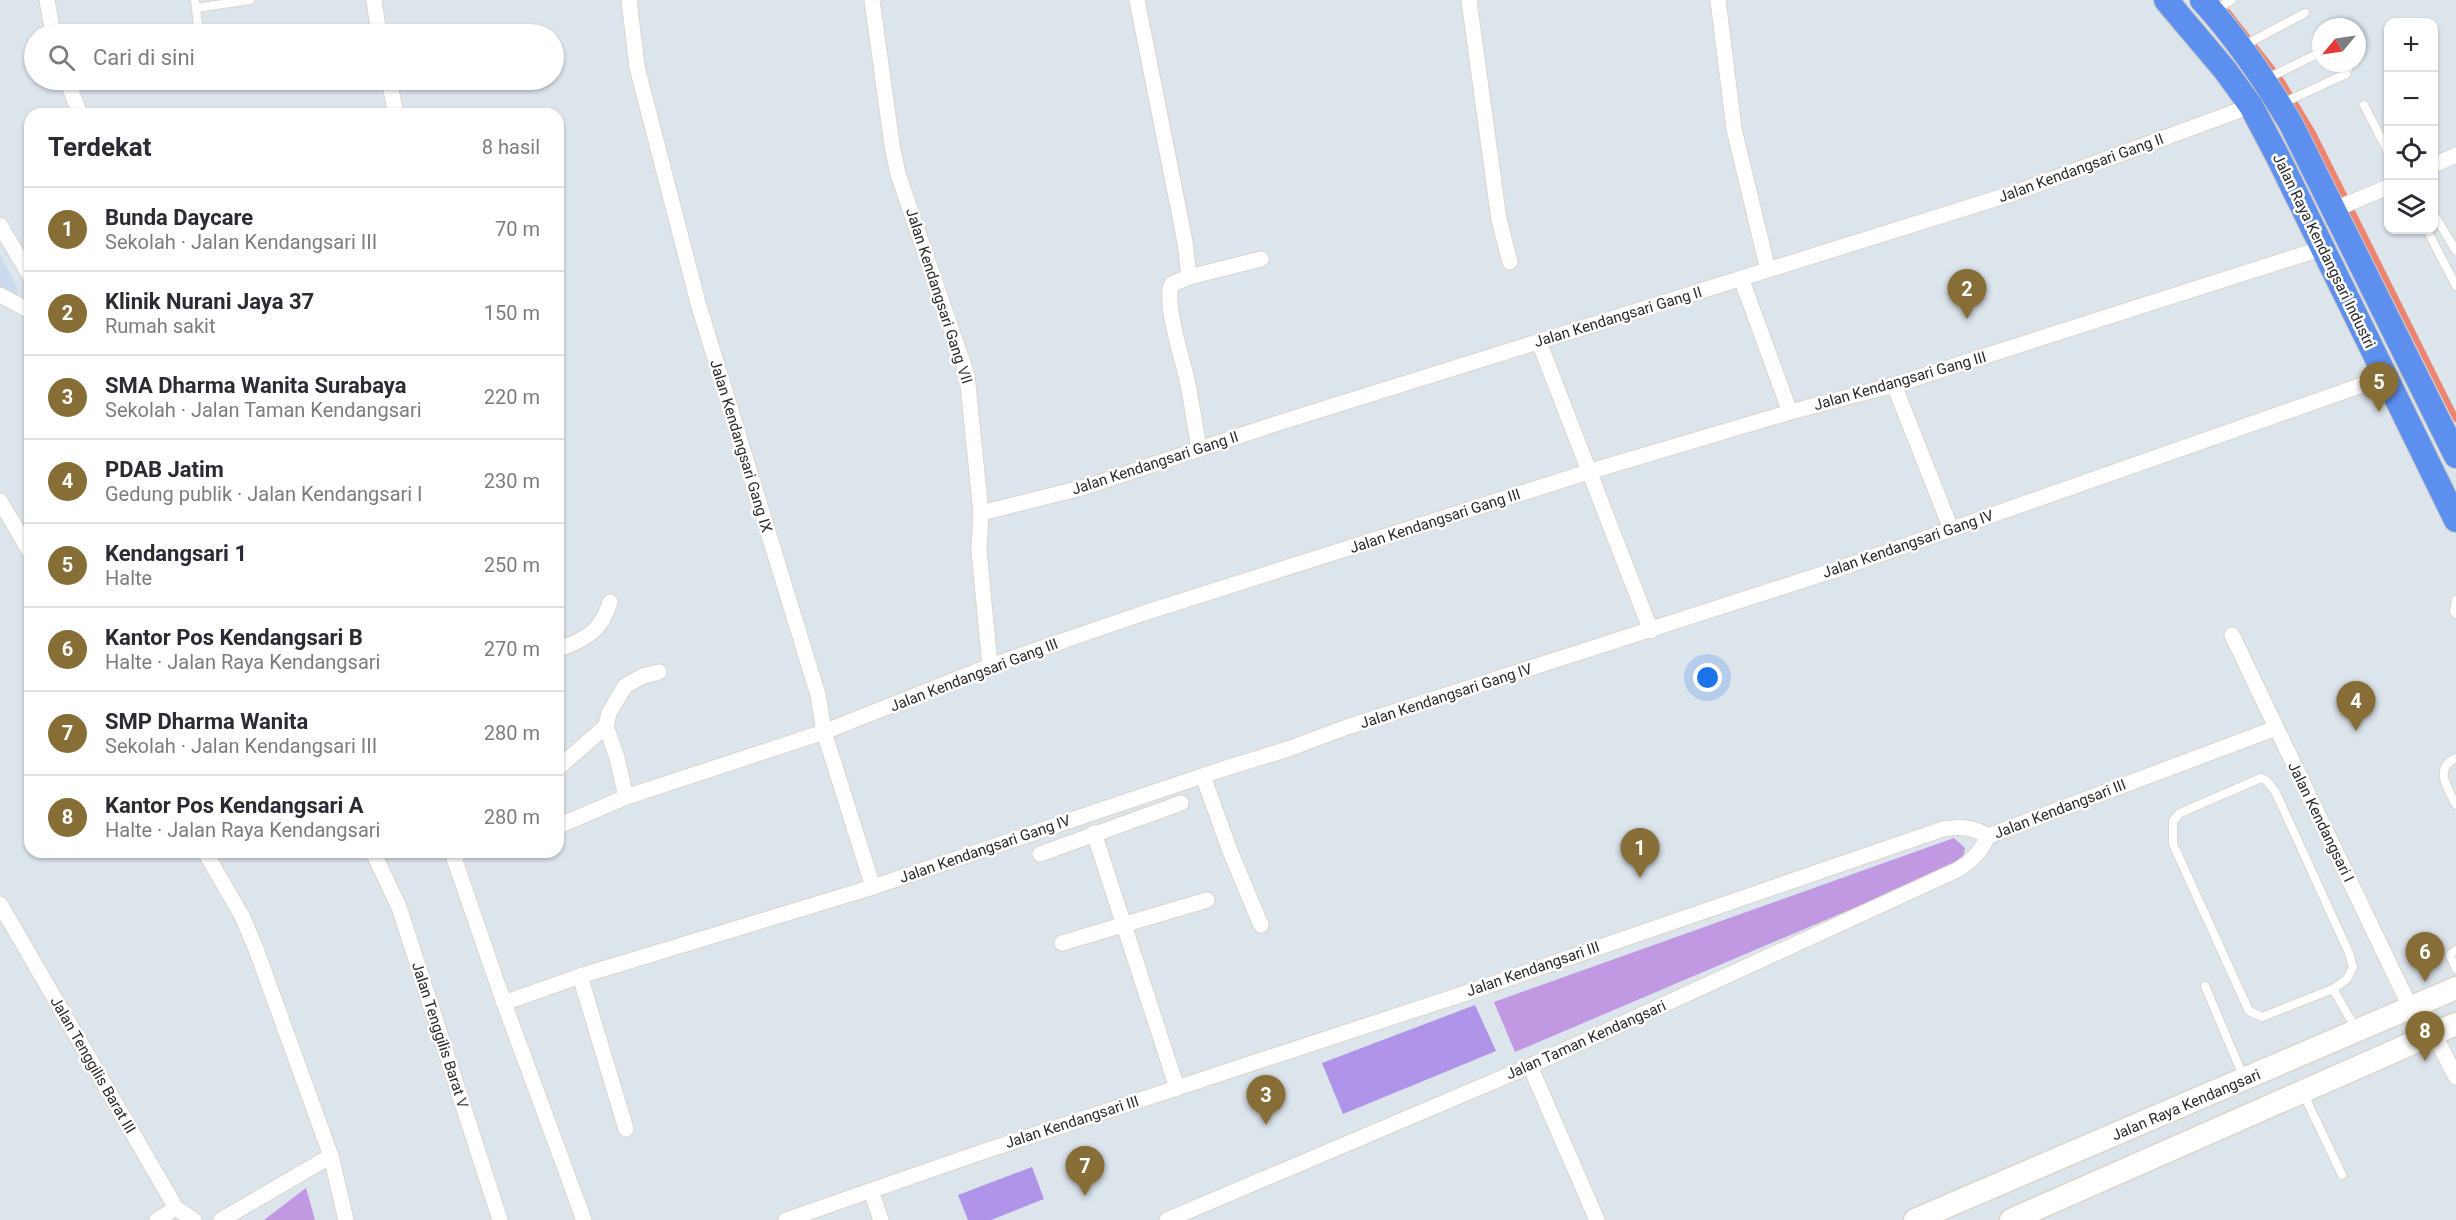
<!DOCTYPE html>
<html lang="id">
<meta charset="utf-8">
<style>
body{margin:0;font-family:Roboto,sans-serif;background:#f7f7f7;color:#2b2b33}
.controls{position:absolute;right:18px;top:18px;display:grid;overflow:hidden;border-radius:12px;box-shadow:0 2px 4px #0004}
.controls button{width:54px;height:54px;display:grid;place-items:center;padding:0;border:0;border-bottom:2px solid #e1e1e2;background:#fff;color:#2b2b33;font:30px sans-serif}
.compass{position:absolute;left:2312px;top:18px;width:54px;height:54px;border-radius:50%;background:#fff;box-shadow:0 2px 4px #0004;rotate:241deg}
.you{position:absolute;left:1708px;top:678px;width:21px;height:21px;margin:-15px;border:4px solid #fff;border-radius:50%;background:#1a73e8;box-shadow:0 0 0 9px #1a73e833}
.badge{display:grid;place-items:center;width:39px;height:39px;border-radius:50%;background:#876e37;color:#fff;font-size:20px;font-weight:700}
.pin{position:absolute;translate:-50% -50px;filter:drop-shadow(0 2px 3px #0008)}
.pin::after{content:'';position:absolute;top:32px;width:21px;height:18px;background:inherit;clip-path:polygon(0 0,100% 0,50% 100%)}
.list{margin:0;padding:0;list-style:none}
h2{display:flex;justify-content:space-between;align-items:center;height:78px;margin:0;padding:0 24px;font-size:26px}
h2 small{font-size:20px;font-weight:400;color:#7c7c81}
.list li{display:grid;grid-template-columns:39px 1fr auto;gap:18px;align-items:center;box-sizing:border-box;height:84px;padding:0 24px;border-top:2px solid #e1e1e2}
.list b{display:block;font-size:22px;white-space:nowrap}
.list p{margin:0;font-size:20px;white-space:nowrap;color:#7c7c81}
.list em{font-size:20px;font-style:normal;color:#7c7c81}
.icon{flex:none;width:33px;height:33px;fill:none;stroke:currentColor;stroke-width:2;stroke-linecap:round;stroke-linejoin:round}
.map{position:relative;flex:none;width:2456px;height:1220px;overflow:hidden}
.search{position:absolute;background:#fff;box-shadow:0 2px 4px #0004;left:24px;top:24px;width:540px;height:66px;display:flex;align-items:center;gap:15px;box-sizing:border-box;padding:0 21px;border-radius:33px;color:#7c7c81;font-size:22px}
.panel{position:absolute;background:#fff;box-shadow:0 2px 4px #0004;left:24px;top:108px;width:540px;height:750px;border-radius:18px}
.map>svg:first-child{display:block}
.education{fill:#cbdaed}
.green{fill:#c198e2}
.pitch{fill:#af94ea}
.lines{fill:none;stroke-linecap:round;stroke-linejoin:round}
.stream{stroke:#ee836f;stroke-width:6}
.service-casing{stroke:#dcd6ca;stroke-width:10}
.minor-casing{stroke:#dcd6ca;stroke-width:17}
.secondary-casing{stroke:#dcd6ca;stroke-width:25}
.primary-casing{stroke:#c3c3c3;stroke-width:26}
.service{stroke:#fff;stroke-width:8}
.minor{stroke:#fff;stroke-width:15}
.secondary{stroke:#fff;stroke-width:22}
.primary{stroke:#5d8fef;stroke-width:24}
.labels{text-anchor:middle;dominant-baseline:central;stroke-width:5;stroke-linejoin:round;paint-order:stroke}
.street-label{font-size:15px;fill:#2a2a2a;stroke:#fff}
</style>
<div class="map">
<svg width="2456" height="1220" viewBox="0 0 2456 1220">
<rect width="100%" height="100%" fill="#dce4ec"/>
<!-- education -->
<polygon class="education" points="0,255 17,287 18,300 0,295"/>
<!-- green -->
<g class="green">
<polygon points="1954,838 1965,848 1962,862 1515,1052 1494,1002"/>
<polygon points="306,1188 315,1220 264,1220"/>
</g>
<!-- pitch -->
<g class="pitch">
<polygon points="1475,1005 1496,1051 1343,1114 1322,1063"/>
<polygon points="1032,1167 1044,1199 991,1220 968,1220 958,1195"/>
</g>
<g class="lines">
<!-- stream -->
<polyline class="stream" points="2228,12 2281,80 2313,133 2456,419"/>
<!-- service casing -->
<g class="service-casing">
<g id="service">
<polyline points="195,0 199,34"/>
<polyline points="196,8 250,0"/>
<polyline points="2215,9 2232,0"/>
<polyline points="2245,45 2305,13"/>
<polyline points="2266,79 2321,52"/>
<polyline points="2283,103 2346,74 2348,69 2345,63"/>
<polyline points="2364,105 2388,152"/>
<polyline points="2434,214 2456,251"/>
<polyline points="2427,230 2456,286"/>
<polyline points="2456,600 2454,611 2456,614"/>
<path d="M 2456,758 C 2433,768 2448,789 2456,805"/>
<polygon points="2261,778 2267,781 2276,793 2349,953 2353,967 2347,979 2333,989 2262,1017 2249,1011 2173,844 2173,821 2180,813"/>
<polyline points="2456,950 2450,955 2456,969"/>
<polyline points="2205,986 2244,1078"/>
<polyline points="2333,989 2356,1029"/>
<polyline points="2304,1095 2342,1175"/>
</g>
</g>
<!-- minor casing -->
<g class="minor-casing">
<g id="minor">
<polyline points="47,0 53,34"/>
<polyline points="374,0 379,34"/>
<polyline points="629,0 637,67 698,303 818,695 824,732 873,887"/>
<polyline points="872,0 892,145 898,174 967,375 981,513 979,550 990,666"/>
<path d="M 1137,0 L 1185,242 L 1189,277 L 1172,284 C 1163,301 1183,360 1187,380 C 1192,403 1195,426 1199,449"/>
<polyline points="1469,0 1499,220 1510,262"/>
<polyline points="1718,0 1734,129 1768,270"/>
<polyline points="67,80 80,114"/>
<polyline points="389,80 396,114"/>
<polyline points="2434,165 2456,155"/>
<polyline points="2333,210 2388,187"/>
<polyline points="0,225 30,276"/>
<polyline points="1189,277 1261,259"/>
<polyline points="1741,278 1790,412"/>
<polyline points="0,295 30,311"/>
<polyline points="1539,342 1651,631"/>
<polyline points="1894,385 1951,529"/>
<polyline points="0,501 30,552"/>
<polyline points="981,513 1085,487 1272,425 2014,193 2251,106"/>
<polyline points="2232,635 2411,1009"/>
<path d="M 558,649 C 586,640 602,630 610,602"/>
<polyline points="606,726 617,758 626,797"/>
<polyline points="558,768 606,726 609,713 625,686 643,676 659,672"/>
<polyline points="1203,776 1230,851 1261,925"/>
<polyline points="558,826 626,797 824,732 990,666 1144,613 1588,472 1790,412 1894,385 2323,248"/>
<polyline points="1094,833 1177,1088"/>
<polyline points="205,852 242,916 256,949 331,1156 346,1220"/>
<polyline points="373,852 399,907 500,1220"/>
<polyline points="460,852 454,858 504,1003 584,1220"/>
<polyline points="1040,854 1181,803"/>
<polyline points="0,904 176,1208 194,1220"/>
<polyline points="1062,943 1207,900"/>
<polyline points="580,976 626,1129"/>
<polyline points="504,1003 580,976 873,887 1223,769 1288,749 1347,727 1841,568 2385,377"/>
<polyline points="2434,1034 2456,1077"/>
<polyline points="1530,1066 1597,1220"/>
<polyline points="871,1191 881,1220"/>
<polyline points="157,1220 176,1208"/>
<polyline points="221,1220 331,1156"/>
<path d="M 786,1220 L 979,1153 L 1478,989 L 1943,829 C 1962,826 1972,827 1988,836 L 2276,728"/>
<path d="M 1167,1220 L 1530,1066 L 1957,870 C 1972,861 1980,853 1988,836"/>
</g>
</g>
<!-- secondary casing -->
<g class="secondary-casing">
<g id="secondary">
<polyline points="1915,1220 2456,988"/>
<polyline points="2011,1220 2456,1024"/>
</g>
</g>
<!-- primary casing -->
<g class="primary-casing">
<g id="primary">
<polyline points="2166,0 2225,70 2251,106 2278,157 2456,520"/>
<path d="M 2202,0 C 2237,38 2265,80 2291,124 L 2456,456"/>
</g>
</g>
<!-- service -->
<use href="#service" class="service"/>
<!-- minor -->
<use href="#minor" class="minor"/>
<!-- secondary -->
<use href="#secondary" class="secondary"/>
<!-- primary -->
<use href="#primary" class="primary"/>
</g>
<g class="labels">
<!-- street labels -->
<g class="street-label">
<text transform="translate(2081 168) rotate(-20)">Jalan Kendangsari Gang II</text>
<text transform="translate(2324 251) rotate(64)">Jalan Raya Kendangsari Industri</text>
<text transform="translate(939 296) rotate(72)">Jalan Kendangsari Gang VII</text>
<text transform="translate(1618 317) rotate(-17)">Jalan Kendangsari Gang II</text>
<text transform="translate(1900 381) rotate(-16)">Jalan Kendangsari Gang III</text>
<text transform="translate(741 446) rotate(73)">Jalan Kendangsari Gang IX</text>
<text transform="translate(1155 463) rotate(-18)">Jalan Kendangsari Gang II</text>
<text transform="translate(1435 521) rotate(-18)">Jalan Kendangsari Gang III</text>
<text transform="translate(1908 544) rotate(-19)">Jalan Kendangsari Gang IV</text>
<text transform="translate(974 675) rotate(-21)">Jalan Kendangsari Gang III</text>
<text transform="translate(1446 696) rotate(-18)">Jalan Kendangsari Gang IV</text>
<text transform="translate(2060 809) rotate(-21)">Jalan Kendangsari III</text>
<text transform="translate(2321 822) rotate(64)">Jalan Kendangsari I</text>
<text transform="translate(985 849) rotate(-19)">Jalan Kendangsari Gang IV</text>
<text transform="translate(1533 969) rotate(-19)">Jalan Kendangsari III</text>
<text transform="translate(440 1035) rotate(72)">Jalan Tenggilis Barat V</text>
<text transform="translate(1586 1040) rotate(-24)">Jalan Taman Kendangsari</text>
<text transform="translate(93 1065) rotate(60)">Jalan Tenggilis Barat III</text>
<text transform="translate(2186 1105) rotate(-23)">Jalan Raya Kendangsari</text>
<text transform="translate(1072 1122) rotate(-18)">Jalan Kendangsari III</text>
</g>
</g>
</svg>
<div class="controls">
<button>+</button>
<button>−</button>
<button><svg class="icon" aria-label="locate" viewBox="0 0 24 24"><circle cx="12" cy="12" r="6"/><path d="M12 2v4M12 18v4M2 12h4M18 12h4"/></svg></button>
<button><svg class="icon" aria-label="layers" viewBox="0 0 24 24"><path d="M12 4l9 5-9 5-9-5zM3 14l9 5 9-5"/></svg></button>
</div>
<svg class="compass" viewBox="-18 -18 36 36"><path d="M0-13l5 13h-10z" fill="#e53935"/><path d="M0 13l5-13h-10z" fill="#7c7c81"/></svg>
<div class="you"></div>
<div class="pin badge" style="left:1640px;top:878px">1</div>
<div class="pin badge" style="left:1967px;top:319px">2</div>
<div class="pin badge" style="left:1266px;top:1125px">3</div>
<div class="pin badge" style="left:2356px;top:731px">4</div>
<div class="pin badge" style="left:2379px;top:412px">5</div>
<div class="pin badge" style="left:2425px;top:982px">6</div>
<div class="pin badge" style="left:1085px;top:1196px">7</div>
<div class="pin badge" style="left:2425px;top:1061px">8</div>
<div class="search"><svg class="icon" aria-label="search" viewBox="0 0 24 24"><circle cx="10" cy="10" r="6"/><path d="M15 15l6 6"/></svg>Cari di sini</div>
<section class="panel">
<h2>Terdekat<small>8 hasil</small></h2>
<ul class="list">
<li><span class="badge">1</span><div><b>Bunda Daycare</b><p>Sekolah · Jalan Kendangsari III</p></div><em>70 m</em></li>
<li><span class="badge">2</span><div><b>Klinik Nurani Jaya 37</b><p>Rumah sakit</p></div><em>150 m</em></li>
<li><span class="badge">3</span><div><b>SMA Dharma Wanita Surabaya</b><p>Sekolah · Jalan Taman Kendangsari</p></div><em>220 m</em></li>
<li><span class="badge">4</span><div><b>PDAB Jatim</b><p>Gedung publik · Jalan Kendangsari I</p></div><em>230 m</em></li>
<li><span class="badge">5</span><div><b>Kendangsari 1</b><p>Halte</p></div><em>250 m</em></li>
<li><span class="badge">6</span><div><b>Kantor Pos Kendangsari B</b><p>Halte · Jalan Raya Kendangsari</p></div><em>270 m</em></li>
<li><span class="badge">7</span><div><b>SMP Dharma Wanita</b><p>Sekolah · Jalan Kendangsari III</p></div><em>280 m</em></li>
<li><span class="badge">8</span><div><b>Kantor Pos Kendangsari A</b><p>Halte · Jalan Raya Kendangsari</p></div><em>280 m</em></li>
</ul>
</section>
</div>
